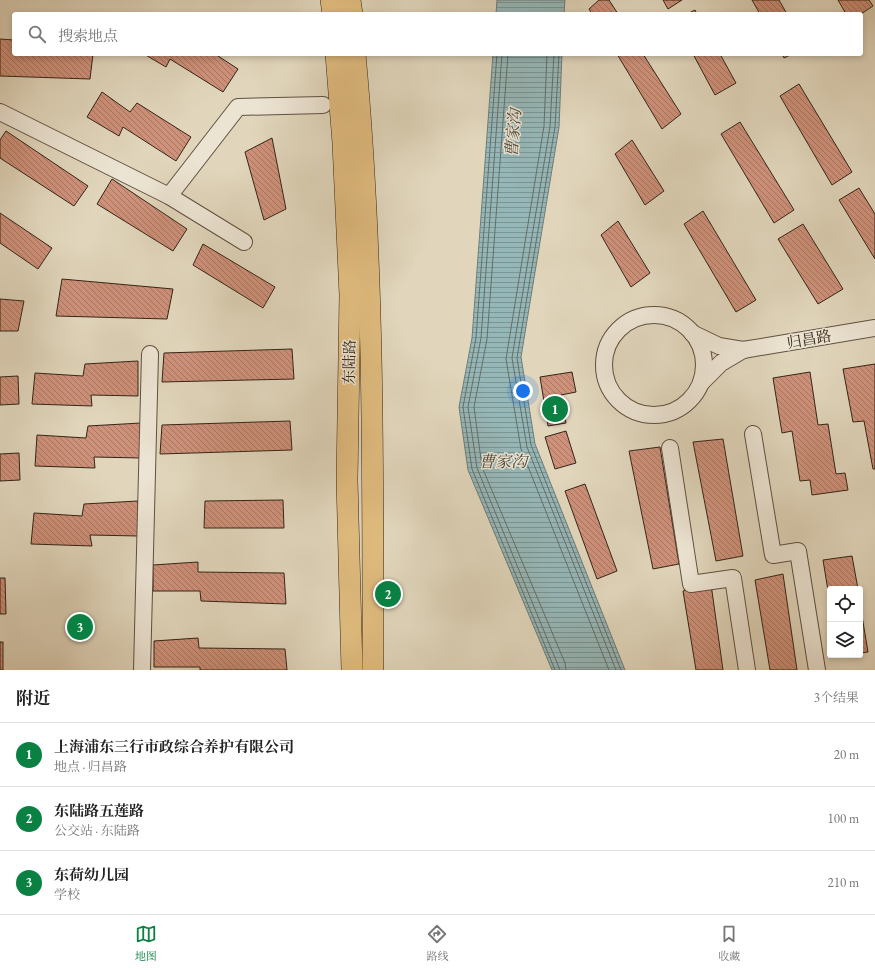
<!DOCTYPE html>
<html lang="zh">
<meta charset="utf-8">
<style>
body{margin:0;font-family:"EB Garamond","Noto Serif SC",serif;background:#f6f6f6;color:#222}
.controls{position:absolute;right:12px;bottom:12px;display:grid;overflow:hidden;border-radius:4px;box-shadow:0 2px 6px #0003}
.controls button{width:36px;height:36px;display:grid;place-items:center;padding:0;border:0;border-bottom:1px solid #e0e0e0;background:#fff;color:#222;font:20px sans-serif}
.you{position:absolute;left:523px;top:391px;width:14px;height:14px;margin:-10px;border:3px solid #fff;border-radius:50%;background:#1a73e8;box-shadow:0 0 0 6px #1a73e833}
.badge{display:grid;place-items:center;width:26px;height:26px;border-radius:50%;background:#0b8043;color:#fff;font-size:13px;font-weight:700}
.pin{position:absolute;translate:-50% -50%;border:2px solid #fff;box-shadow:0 1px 4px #0006}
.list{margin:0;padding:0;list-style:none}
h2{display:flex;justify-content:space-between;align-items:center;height:52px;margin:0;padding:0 16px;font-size:17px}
h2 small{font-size:13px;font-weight:400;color:#767676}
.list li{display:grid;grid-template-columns:26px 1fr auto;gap:12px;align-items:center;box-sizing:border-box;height:64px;padding:0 16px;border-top:1px solid #e0e0e0}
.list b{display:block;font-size:15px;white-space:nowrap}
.list p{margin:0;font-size:13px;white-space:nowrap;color:#767676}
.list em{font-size:13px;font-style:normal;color:#767676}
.icon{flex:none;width:22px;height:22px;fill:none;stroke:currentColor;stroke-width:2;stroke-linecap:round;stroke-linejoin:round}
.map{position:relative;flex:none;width:875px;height:670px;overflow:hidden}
.search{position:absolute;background:#fff;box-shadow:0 2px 6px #0003;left:12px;right:12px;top:12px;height:44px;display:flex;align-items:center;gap:10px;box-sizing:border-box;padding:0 14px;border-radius:4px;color:#767676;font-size:15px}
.sheet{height:244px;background:#fff}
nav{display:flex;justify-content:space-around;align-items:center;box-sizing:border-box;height:56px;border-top:1px solid #e0e0e0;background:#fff;font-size:11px;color:#767676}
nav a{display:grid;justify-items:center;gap:2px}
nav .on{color:#0b8043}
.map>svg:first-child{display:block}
.water{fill:url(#water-rules);stroke:#6f7c77}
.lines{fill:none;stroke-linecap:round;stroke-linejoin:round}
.shore{stroke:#656e67;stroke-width:1}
.building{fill:url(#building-back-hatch);stroke:#342416}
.minor-casing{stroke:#5f5040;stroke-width:18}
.major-casing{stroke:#342416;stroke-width:22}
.minor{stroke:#ece4d3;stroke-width:16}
.major{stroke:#e0bb7e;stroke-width:21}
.labels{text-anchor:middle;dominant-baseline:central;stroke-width:3;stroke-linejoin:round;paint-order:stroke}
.street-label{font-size:15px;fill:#342416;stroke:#ece4d3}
.water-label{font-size:16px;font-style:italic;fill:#4c493e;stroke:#ece4d3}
</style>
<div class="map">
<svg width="875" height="670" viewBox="0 0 875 670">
<defs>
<pattern id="water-rules" width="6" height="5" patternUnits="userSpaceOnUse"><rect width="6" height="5" fill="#96b7b8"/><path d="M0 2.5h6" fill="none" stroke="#7b9595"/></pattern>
<pattern id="building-back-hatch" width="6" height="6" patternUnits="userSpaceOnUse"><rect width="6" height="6" fill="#ce917a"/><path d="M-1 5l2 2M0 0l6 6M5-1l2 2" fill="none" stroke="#a87663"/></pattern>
</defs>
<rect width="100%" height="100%" fill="#e1d6bc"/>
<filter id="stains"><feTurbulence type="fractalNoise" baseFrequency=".005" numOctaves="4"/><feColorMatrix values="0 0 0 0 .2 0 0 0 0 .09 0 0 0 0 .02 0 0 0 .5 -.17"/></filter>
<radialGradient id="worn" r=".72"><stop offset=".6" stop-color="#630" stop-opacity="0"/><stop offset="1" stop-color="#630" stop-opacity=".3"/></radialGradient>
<!-- water -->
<g class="water">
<polygon points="497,0 565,0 564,14 496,14"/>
<polygon points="493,54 562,54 559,127 521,357 535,444 625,670 552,670 468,470 459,407 472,338"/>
</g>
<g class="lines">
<!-- shore -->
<g class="shore">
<polyline points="497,54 476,338 463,407 472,469 555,670"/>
<polyline points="502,54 481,338 468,407 477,468 560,670"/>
<polyline points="508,54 487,339 474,407 482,467 565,663 566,670"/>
<polyline points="547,54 544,126 506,359 521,449 609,670"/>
<polyline points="554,54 550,127 512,358 527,447 616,670"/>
<polyline points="559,54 555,127 517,358 531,445 621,670"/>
</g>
</g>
<!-- building -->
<g class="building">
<polygon points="599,0 609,0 618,14 592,14 589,9"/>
<polygon points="663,0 682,0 668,9"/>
<polygon points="752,0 779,0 787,14 760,14"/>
<polygon points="838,0 869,0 873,6 861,14 846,14"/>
<polygon points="695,10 697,14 687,14"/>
<polygon points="0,39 14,40 14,54 93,54 90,79 0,76"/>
<polygon points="144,54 215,54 238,69 223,92 170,59 166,67"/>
<polygon points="617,54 643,54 681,114 662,129"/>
<polygon points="693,54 720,54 736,83 715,95"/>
<polygon points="782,54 792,54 784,58"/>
<polygon points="799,84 852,172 832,185 780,96"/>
<polygon points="102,92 130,112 137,103 191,137 176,161 123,127 119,136 87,117"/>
<polygon points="740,122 794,210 774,223 721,134"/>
<polygon points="6,131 88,186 74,206 0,158 0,140"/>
<polygon points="272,138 286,209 264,220 245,152"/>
<polygon points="632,140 664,191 645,205 615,154"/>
<polygon points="112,179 187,229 173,251 97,204"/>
<polygon points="859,188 875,214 875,259 839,200"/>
<polygon points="703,211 756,300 736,312 684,224"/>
<polygon points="0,213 52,248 38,269 0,243"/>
<polygon points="618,221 650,273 631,287 601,235"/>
<polygon points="803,224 843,289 818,304 778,239"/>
<polygon points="203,244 275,287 263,308 193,265"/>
<polygon points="62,279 173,289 167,319 56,316"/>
<polygon points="0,299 24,301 18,331 0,331"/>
<polygon points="292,349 294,379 162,382 164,353"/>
<polygon points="138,361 138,396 91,395 92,406 32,404 35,373 83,376 85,364"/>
<polygon points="875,364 875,469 873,469 864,421 853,422 843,369"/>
<polygon points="572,372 576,392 561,395 566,423 548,426 540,377"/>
<polygon points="810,372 818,425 828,424 836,474 845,473 848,490 812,495 810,480 800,481 792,431 782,433 773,378"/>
<polygon points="18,376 19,404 0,405 0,377"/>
<polygon points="290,421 292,450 160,454 162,425"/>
<polygon points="141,423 141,458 94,457 95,468 35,466 37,435 86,438 88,426"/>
<polygon points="566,431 576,463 555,469 545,437"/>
<polygon points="723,439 743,556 716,561 693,442"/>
<polygon points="660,447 679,564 653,569 629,451"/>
<polygon points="19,453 20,480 0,481 0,454"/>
<polygon points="585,484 617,571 597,579 565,491"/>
<polygon points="283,500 284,528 204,528 205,501"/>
<polygon points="138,501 138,536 90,535 92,546 31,544 34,513 82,516 84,504"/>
<polygon points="852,556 858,589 830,589 830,603 823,560"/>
<polygon points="198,562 198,572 284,573 286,604 201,601 200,591 153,591 153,565"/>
<polygon points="783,574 797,670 770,670 755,580"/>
<polygon points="0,578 5,578 6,614 0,614"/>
<polygon points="711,584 723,670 696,670 683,591"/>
<polygon points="860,604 868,652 860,653"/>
<polygon points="198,638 199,648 285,649 287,670 200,670 200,667 154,667 154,641"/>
<rect x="0" y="642" width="3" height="28"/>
</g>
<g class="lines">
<!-- minor casing -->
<g class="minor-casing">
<g id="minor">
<polyline points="0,112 169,196 244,242"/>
<polyline points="169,196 238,107 323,105"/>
<circle cx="654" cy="365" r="50"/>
<polyline points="692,333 719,346 743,350 875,328"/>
<polyline points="701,383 721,363 743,350"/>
<polyline points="753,434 773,555 798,551 817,670"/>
<polyline points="670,448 691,584 733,578 747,670"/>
<polyline points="142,670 150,354"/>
</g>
</g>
<!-- major casing -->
<g class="major-casing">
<g id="major">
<polyline points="331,0 333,14"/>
<polyline points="350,0 352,14"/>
<polyline points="336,54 343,143 350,295 347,480 352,670"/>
<path d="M 355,54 C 374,258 373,465 373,670"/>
</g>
</g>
<!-- minor -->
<use href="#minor" class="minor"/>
<!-- major -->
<use href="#major" class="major"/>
</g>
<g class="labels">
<!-- street labels -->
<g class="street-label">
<text transform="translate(809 339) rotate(-10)">归昌路</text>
<text transform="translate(349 362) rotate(-89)">东陆路</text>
</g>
<!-- water labels -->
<g class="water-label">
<text transform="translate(513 133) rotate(-85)">曹家沟</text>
<text x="503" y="461">曹家沟</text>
</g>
</g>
<rect width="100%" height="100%" filter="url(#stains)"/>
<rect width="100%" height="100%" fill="url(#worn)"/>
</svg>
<div class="controls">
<button><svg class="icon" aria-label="locate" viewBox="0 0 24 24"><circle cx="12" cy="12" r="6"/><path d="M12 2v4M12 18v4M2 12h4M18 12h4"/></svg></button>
<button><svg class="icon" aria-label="layers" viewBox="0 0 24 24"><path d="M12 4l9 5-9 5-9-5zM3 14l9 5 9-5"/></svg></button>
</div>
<div class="you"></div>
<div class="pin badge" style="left:555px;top:409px">1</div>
<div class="pin badge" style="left:388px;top:594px">2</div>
<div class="pin badge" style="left:80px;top:627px">3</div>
<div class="search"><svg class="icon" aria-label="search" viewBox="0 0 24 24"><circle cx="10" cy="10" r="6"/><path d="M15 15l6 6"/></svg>搜索地点</div>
</div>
<section class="sheet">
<h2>附近<small>3个结果</small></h2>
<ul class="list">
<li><span class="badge">1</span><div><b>上海浦东三行市政综合养护有限公司</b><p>地点 · 归昌路</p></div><em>20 m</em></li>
<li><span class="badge">2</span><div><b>东陆路五莲路</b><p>公交站 · 东陆路</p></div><em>100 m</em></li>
<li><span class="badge">3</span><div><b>东荷幼儿园</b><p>学校</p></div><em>210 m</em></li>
</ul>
</section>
<nav>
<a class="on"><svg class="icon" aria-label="map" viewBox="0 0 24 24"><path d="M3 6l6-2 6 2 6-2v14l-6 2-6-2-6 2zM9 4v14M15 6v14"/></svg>地图</a>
<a><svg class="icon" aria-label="directions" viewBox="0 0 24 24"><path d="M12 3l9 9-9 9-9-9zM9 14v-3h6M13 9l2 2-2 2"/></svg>路线</a>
<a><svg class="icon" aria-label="saved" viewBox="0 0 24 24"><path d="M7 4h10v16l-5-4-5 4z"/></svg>收藏</a>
</nav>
